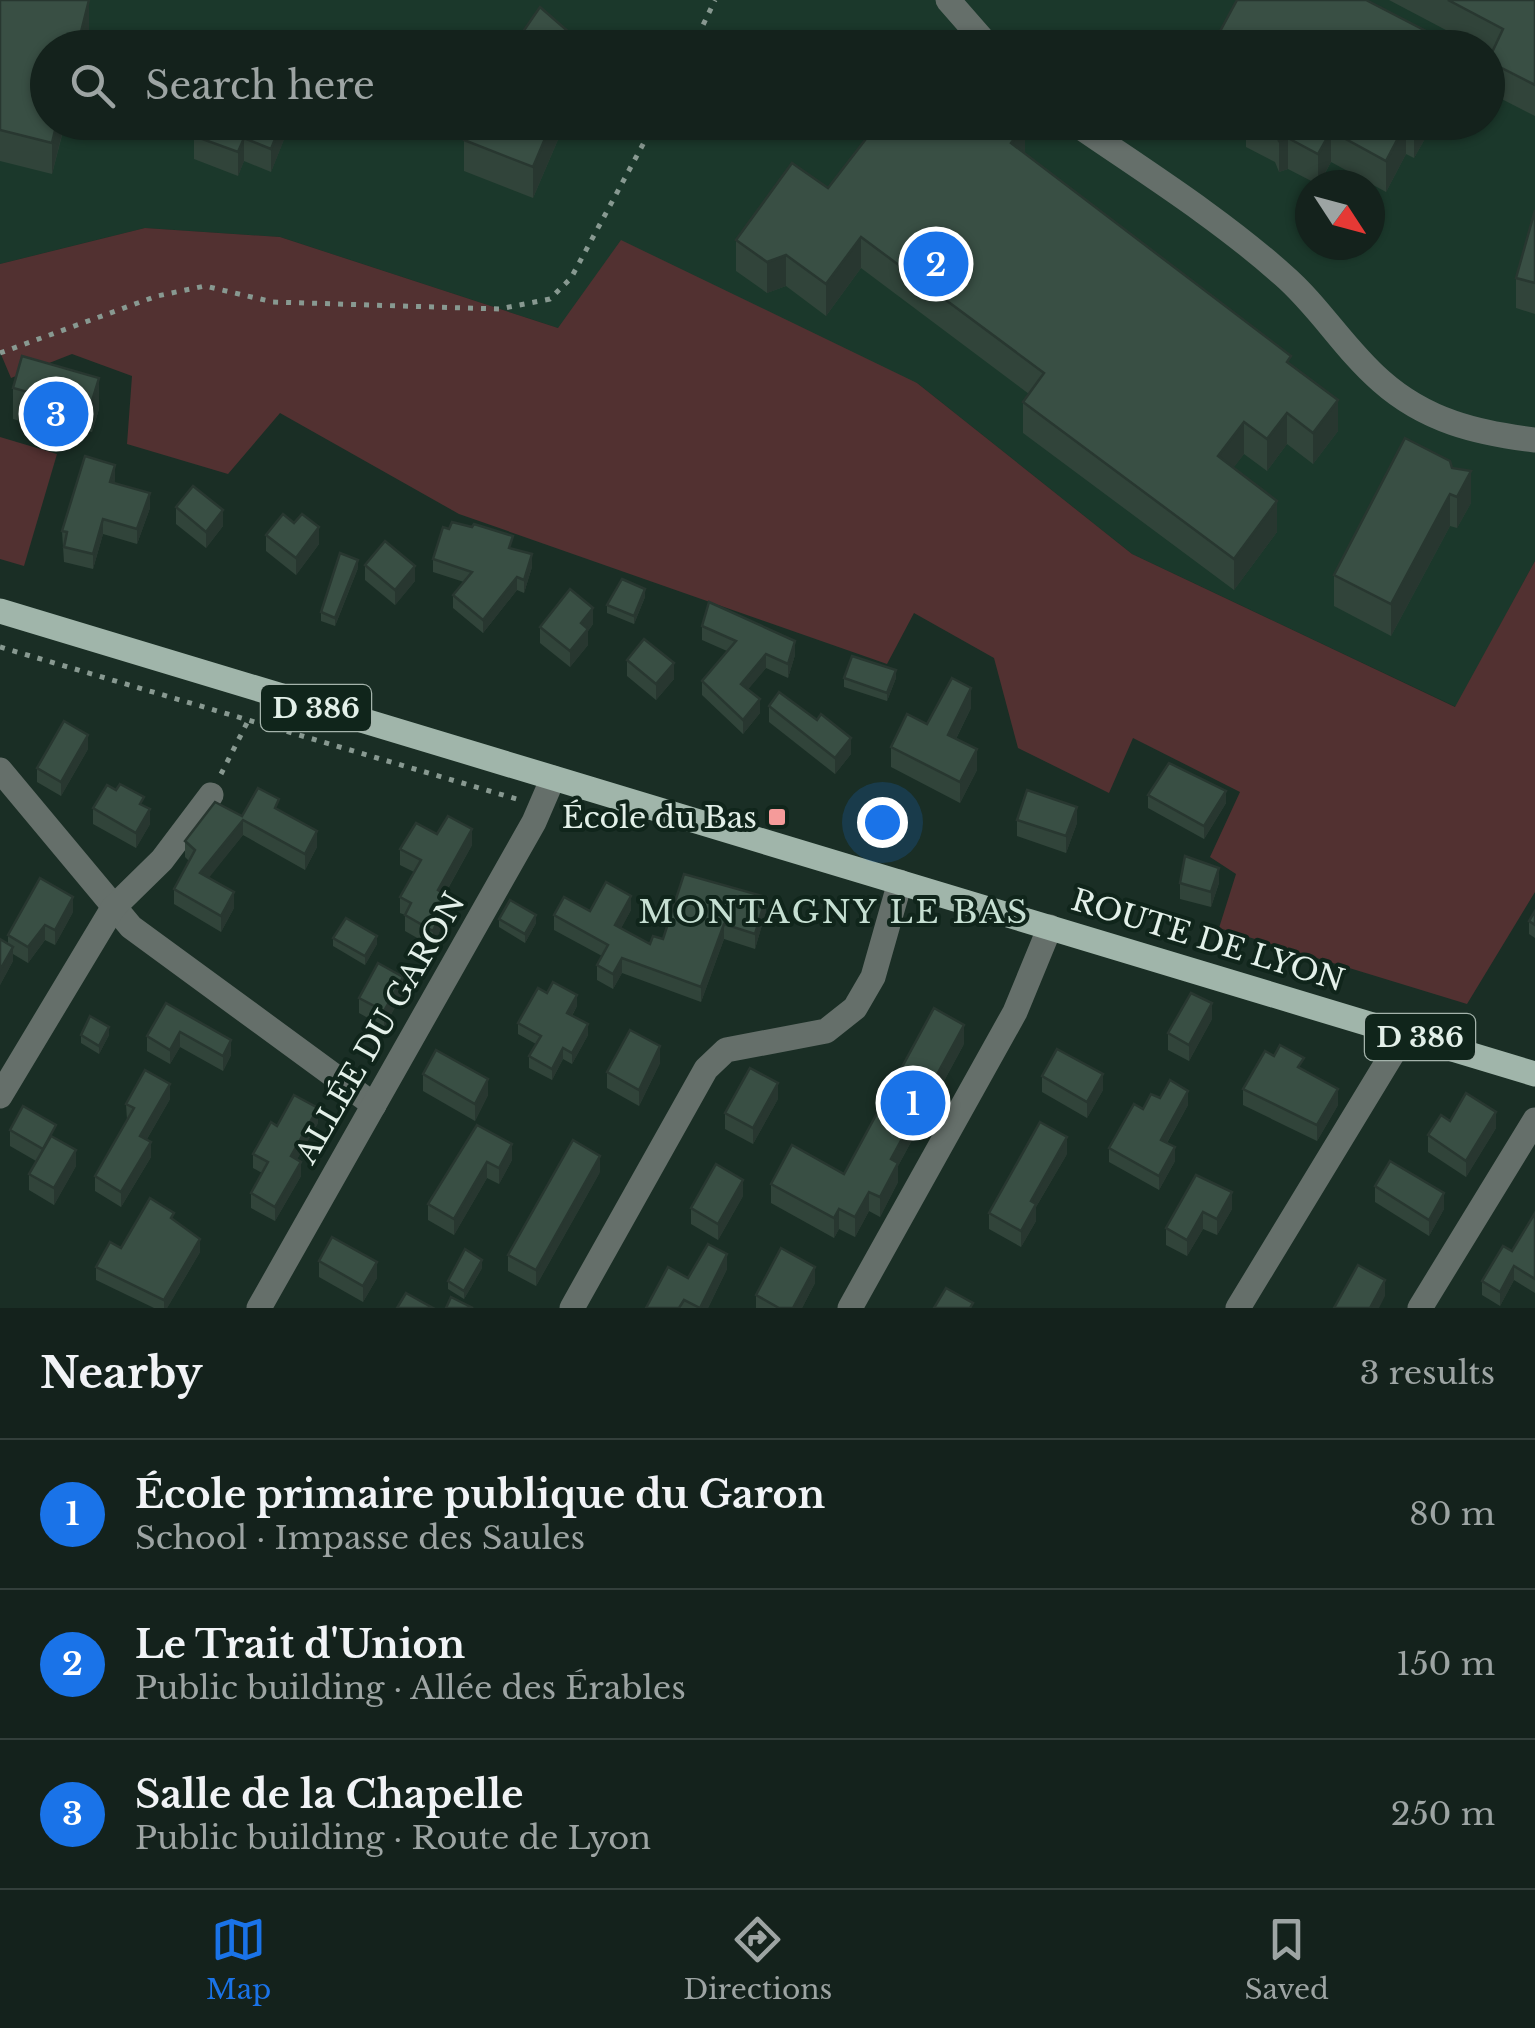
<!DOCTYPE html>
<meta charset="utf-8">
<style>
body{margin:0;font-family:"Libre Baskerville",serif;background:#212f29;color:#f1f3f6}
.compass{position:absolute;left:1295px;top:170px;width:90px;height:90px;border-radius:50%;background:#14221c;box-shadow:0 2px 8px #0004;rotate:126deg}
.you{position:absolute;left:882px;top:822px;width:35px;height:35px;margin:-25px;border:8px solid #fff;border-radius:50%;background:#1a73e8;box-shadow:0 0 0 15px #1a73e833}
.badge{display:grid;place-items:center;width:65px;height:65px;border-radius:50%;background:#1a73e8;color:#fff;font-size:32px;font-weight:700}
.pin{position:absolute;translate:-50% -50%;border:5px solid #fff;box-shadow:0 2px 10px #0006}
.list{margin:0;padding:0;list-style:none}
h2{display:flex;justify-content:space-between;align-items:center;height:130px;margin:0;padding:0 40px;font-size:42px}
h2 small{font-size:32px;font-weight:400;color:#9da4a3}
.list li{display:grid;grid-template-columns:65px 1fr auto;gap:30px;align-items:center;box-sizing:border-box;height:150px;padding:0 40px;border-top:2px solid #333f3b}
.list b{display:block;font-size:38px;white-space:nowrap}
.list p{margin:0;font-size:32px;white-space:nowrap;color:#9da4a3}
.list em{font-size:32px;font-style:normal;color:#9da4a3}
.icon{flex:none;width:55px;height:55px;fill:none;stroke:currentColor;stroke-width:2;stroke-linecap:round;stroke-linejoin:round}
.map{position:relative;flex:none;width:1535px;height:1308px;overflow:hidden}
.search{position:absolute;background:#14221c;box-shadow:0 2px 8px #0004;left:30px;right:30px;top:30px;height:110px;display:flex;align-items:center;gap:25px;box-sizing:border-box;padding:0 35px;border-radius:55px;color:#9da4a3;font-size:38px}
.sheet{height:580px;background:#14221c}
nav{display:flex;justify-content:space-around;align-items:center;box-sizing:border-box;height:140px;border-top:2px solid #333f3b;background:#14221c;font-size:28px;color:#9da4a3}
nav a{display:grid;justify-items:center;gap:5px}
nav .on{color:#1a73e8}
.map>svg:first-child{display:block}
.built{fill:#1b382b;fill-rule:evenodd}
.green{fill:#523131}
.lines{fill:none;stroke-linecap:round;stroke-linejoin:round}
.path{stroke:#889991;stroke-width:5;stroke-dasharray:5 8;stroke-linecap:butt}
.street{stroke:#656f6a;stroke-width:25}
.primary{stroke:#a0b5aa;stroke-width:25}
.wall{fill:#31443a}
.shaded-wall{fill:#283730}
.building{fill:#394f44;stroke:#283730;stroke-width:2.5}
.poi-dot{fill:#f59b9a;stroke:#10251b;stroke-width:4}
.labels{text-anchor:middle;dominant-baseline:central;stroke-width:8;stroke-linejoin:round;paint-order:stroke}
.shield{fill:#10251b;stroke:#a4b3ab;stroke-width:2.5}
.shield-label{font-size:28px;font-weight:bold;fill:#e3f0e9}
.poi-label{font-size:30px;fill:#e3f0e9;stroke:#10251b;text-anchor:end}
.street-label{font-size:30px;fill:#e3f0e9;stroke:#10251b}
.neighbourhood-label{font-size:32px;letter-spacing:2.5px;fill:#c6dfd2;stroke:#10251b}
</style>
<div class="map">
<svg width="1535" height="1308" viewBox="0 0 1535 1308">
<rect width="100%" height="100%" fill="#1a2e25"/>
<!-- built -->
<path class="built" d="M 0,0 L 1535,0 L 1535,561 L 1456,707 L 1132,554 L 917,383 L 558,328 L 280,237 L 145,228 L 0,264 ZM 48,48 L 1488,48 L 1488,122 L 48,122 ZM 1310,185 L 1370,185 L 1370,245 L 1310,245 Z"/>
<!-- green -->
<g class="green">
<polygon points="145,228 280,237 558,328 621,240 917,383 1132,554 1455,707 1535,561 1535,892 1467,1004 1219,928 1236,874 1210,857 1240,792 1133,738 1109,793 1018,748 994,658 914,613 887,664 459,514 280,413 228,474 127,444 132,376 72,354 11,378 0,352 0,264"/>
<polygon points="0,437 57,454 24,566 0,559"/>
</g>
<g class="lines">
<!-- path -->
<g class="path">
<polyline points="692,48 715,0"/>
<polyline points="0,353 157,296 205,286 273,302 499,309 550,299 571,278 655,122"/>
<polyline points="0,647 520,800"/>
<polyline points="221,774 249,719"/>
</g>
<!-- street -->
<g class="street">
<polyline points="948,0 990,48"/>
<path d="M 1073,122 C 1144,171 1218,217 1283,275 C 1319,306 1345,350 1381,381 C 1426,421 1477,433 1535,440"/>
<polyline points="0,770 131,927 374,1105"/>
<polyline points="0,1096 113,908 162,860 211,795"/>
<polyline points="259,1308 534,822 553,778"/>
<polyline points="572,1308 706,1069 726,1050 826,1031 855,1008 873,977 900,882"/>
<polyline points="850,1308 1015,1012 1050,927"/>
<polyline points="1238,1308 1405,1033"/>
<polyline points="1420,1308 1535,1120"/>
</g>
<!-- primary -->
<polyline class="primary" points="0,611 1535,1074"/>
</g>
<!-- wall -->
<g class="wall">
<polygon points="0,0 89,31 52,174 0,161"/>
<polygon points="1389,0 1535,0 1535,116 1488,92 1488,61 1491,53 1488,51 1488,48 1480,48"/>
<polygon points="291,122 271,172 244,161 238,176 194,159 194,136"/>
<polygon points="563,122 563,128 533,198 464,171 464,140"/>
<polygon points="1246,122 1426,122 1426,137 1414,158 1406,154 1386,192 1331,162 1319,185 1288,169 1279,172 1275,162 1246,147"/>
<polygon points="1025,153 1291,365 1338,431 1313,464 1287,444 1267,471 1244,454 1233,468 1277,532 1234,590 1023,433 1023,402 1029,394 861,268 826,316 786,286 767,293 736,271 736,240 828,188"/>
<polygon points="1535,210 1535,314 1516,308 1516,278"/>
<polygon points="99,378 99,409 92,432 81,430 79,438 13,419 13,388"/>
<polygon points="1452,468 1471,503 1457,528 1450,526 1391,636 1334,606 1334,575"/>
<polygon points="115,480 114,483 150,508 137,544 103,534 93,569 64,562 62,531"/>
<polygon points="176,507 223,526 206,548 176,524"/>
<polygon points="266,535 319,544 296,575 266,551"/>
<polygon points="513,549 532,567 524,593 517,590 483,633 453,608 453,595 464,582 433,572 433,559"/>
<polygon points="365,565 415,581 395,605 365,580"/>
<polygon points="358,568 335,626 321,621 321,612"/>
<polygon points="645,597 634,624 607,613 607,605"/>
<polygon points="593,624 588,631 588,645 570,667 540,643 540,627"/>
<polygon points="702,626 795,655 788,678 766,668 748,689 760,713 743,734 702,695 702,681 727,651 702,640"/>
<polygon points="627,660 674,679 656,700 627,676"/>
<polygon points="844,678 896,678 887,701 844,687"/>
<polygon points="769,706 851,754 835,774 769,722"/>
<polygon points="971,708 956,739 977,770 960,803 891,767 891,747 927,724"/>
<polygon points="88,749 61,796 37,782 37,768"/>
<polygon points="1148,795 1226,803 1204,839 1148,808"/>
<polygon points="144,806 150,824 136,848 93,824 93,808"/>
<polygon points="279,810 317,847 305,870 243,835 208,878 234,908 221,932 174,904 174,889 189,861 185,857 185,841 242,816"/>
<polygon points="1017,820 1077,823 1066,853 1017,836"/>
<polygon points="437,834 472,845 445,894 448,911 433,947 405,931 405,915 400,913 400,897 414,872 400,865 400,849"/>
<polygon points="1180,883 1219,883 1211,907 1180,899"/>
<polygon points="631,910 621,928 650,944 766,911 755,949 724,939 701,1002 622,973 613,989 597,980 597,965 602,956 554,930 554,915 590,911"/>
<polygon points="1535,911 1535,938 1529,934 1529,921"/>
<polygon points="73,912 55,945 45,940 28,963 13,954 13,961 0,985 0,939 8,943 8,935"/>
<polygon points="499,919 536,923 525,943 499,927"/>
<polygon points="333,938 377,944 365,965 333,946"/>
<polygon points="403,993 384,1027 359,1013 359,998"/>
<polygon points="547,993 577,1006 572,1016 588,1035 572,1064 563,1059 552,1080 529,1068 529,1056 536,1044 518,1034 518,1023"/>
<polygon points="166,1003 231,1055 223,1071 180,1047 170,1064 147,1051 147,1036"/>
<polygon points="1212,1019 1189,1061 1168,1050 1168,1033"/>
<polygon points="81,1035 109,1035 99,1054 81,1043"/>
<polygon points="964,1044 898,1166 898,1182 880,1217 869,1211 855,1237 839,1229 834,1238 771,1203 771,1184 844,1174"/>
<polygon points="660,1063 639,1106 607,1088 607,1072"/>
<polygon points="1304,1070 1338,1105 1317,1141 1243,1105 1243,1089"/>
<polygon points="423,1074 488,1095 475,1121 423,1091"/>
<polygon points="1042,1076 1103,1090 1087,1118 1042,1092"/>
<polygon points="1160,1098 1188,1105 1167,1143 1175,1161 1159,1190 1109,1162 1109,1148 1143,1109"/>
<polygon points="170,1099 147,1139 151,1157 121,1207 95,1191 95,1176 127,1120 126,1104"/>
<polygon points="778,1099 753,1144 725,1129 725,1113"/>
<polygon points="1450,1121 1496,1128 1466,1177 1428,1152 1428,1135"/>
<polygon points="318,1123 297,1159 301,1176 275,1221 251,1208 251,1193 262,1173 253,1168 253,1154 277,1126"/>
<polygon points="477,1125 512,1160 499,1184 487,1178 454,1235 428,1220 428,1204"/>
<polygon points="10,1130 56,1138 76,1166 54,1205 29,1190 29,1174 36,1161 10,1146"/>
<polygon points="1067,1154 1036,1207 1036,1221 1021,1247 989,1229 989,1213"/>
<polygon points="600,1172 536,1286 508,1271 508,1255"/>
<polygon points="1196,1175 1232,1209 1217,1235 1203,1229 1187,1256 1166,1245 1166,1228"/>
<polygon points="1375,1186 1444,1209 1429,1236 1375,1202"/>
<polygon points="743,1196 718,1240 691,1224 691,1208"/>
<polygon points="1535,1213 1535,1293 1514,1280 1500,1306 1482,1295 1482,1281 1512,1251"/>
<polygon points="174,1220 200,1252 167,1308 154,1308 96,1280 96,1267 121,1248"/>
<polygon points="319,1261 377,1278 363,1302 319,1277"/>
<polygon points="482,1268 464,1299 448,1289 448,1281"/>
<polygon points="727,1269 708,1308 646,1308 688,1278"/>
<polygon points="815,1283 802,1308 756,1308 756,1295"/>
</g>
<!-- shaded-wall -->
<g class="shaded-wall">
<polygon points="89,0 89,31 85,48 77,48"/>
<polygon points="57,122 65,122 52,174 52,143"/>
<polygon points="282,122 291,122 271,172 271,149"/>
<polygon points="552,122 563,122 563,128 533,198 533,167"/>
<polygon points="1417,122 1426,122 1426,137 1414,158 1414,127"/>
<polygon points="1406,123 1406,154 1386,192 1386,161"/>
<polygon points="1025,125 1025,157 1011,143"/>
<polygon points="1331,131 1331,162 1318,185 1318,154"/>
<polygon points="244,138 244,161 238,176 238,152"/>
<polygon points="1288,138 1288,169 1279,172 1279,141"/>
<polygon points="861,237 861,268 826,316 826,284"/>
<polygon points="786,255 786,286 767,293 767,262"/>
<polygon points="99,378 99,409 92,432 92,401"/>
<polygon points="81,398 81,430 79,438 79,406"/>
<polygon points="1338,400 1338,431 1313,464 1313,433"/>
<polygon points="1287,413 1287,444 1267,471 1267,439"/>
<polygon points="1244,422 1244,454 1218,488 1218,456"/>
<polygon points="115,465 115,480 110,497 110,482"/>
<polygon points="1471,471 1471,503 1457,528 1457,497"/>
<polygon points="150,493 150,508 137,544 137,529"/>
<polygon points="1450,494 1450,526 1391,636 1391,604"/>
<polygon points="1277,501 1277,532 1234,590 1234,559"/>
<polygon points="223,510 223,526 206,548 206,532"/>
<polygon points="103,519 103,534 93,569 93,554"/>
<polygon points="319,527 319,544 296,575 296,558"/>
<polygon points="532,554 532,567 524,593 524,580"/>
<polygon points="358,560 358,568 335,626 335,618"/>
<polygon points="415,566 415,581 395,605 395,590"/>
<polygon points="517,577 517,590 483,633 483,620"/>
<polygon points="645,589 645,597 634,624 634,616"/>
<polygon points="593,608 593,624 588,631 588,645 570,667 570,651 581,623"/>
<polygon points="795,641 795,655 788,678 788,664"/>
<polygon points="766,654 766,668 741,698 741,684"/>
<polygon points="674,663 674,679 656,700 656,684"/>
<polygon points="896,670 896,678 887,701 887,693"/>
<polygon points="971,688 971,708 948,755 948,735"/>
<polygon points="760,699 760,713 743,734 743,720"/>
<polygon points="88,735 88,749 61,796 61,782"/>
<polygon points="851,738 851,754 835,774 835,758"/>
<polygon points="977,749 977,770 960,803 960,782"/>
<polygon points="1226,791 1226,803 1204,839 1204,826"/>
<polygon points="1077,807 1077,823 1066,853 1066,836"/>
<polygon points="150,809 150,824 136,848 136,833"/>
<polygon points="243,820 243,835 200,889 200,873"/>
<polygon points="472,829 472,845 438,906 438,890"/>
<polygon points="317,831 317,847 305,870 305,854"/>
<polygon points="1219,868 1219,883 1211,907 1211,892"/>
<polygon points="234,892 234,908 221,932 221,916"/>
<polygon points="448,896 448,911 433,947 433,931"/>
<polygon points="631,896 631,910 615,940 615,925"/>
<polygon points="73,897 73,912 55,945 55,930"/>
<polygon points="766,897 766,911 755,949 755,934"/>
<polygon points="536,915 536,923 525,943 525,934"/>
<polygon points="724,924 724,939 701,1002 701,987"/>
<polygon points="45,925 45,940 28,963 28,947"/>
<polygon points="377,936 377,944 365,965 365,956"/>
<polygon points="13,947 13,961 0,985 0,970"/>
<polygon points="622,958 622,973 613,989 613,974"/>
<polygon points="403,977 403,993 384,1027 384,1011"/>
<polygon points="577,995 577,1006 567,1024 567,1013"/>
<polygon points="1212,1003 1212,1019 1189,1061 1189,1045"/>
<polygon points="588,1024 588,1035 572,1064 572,1053"/>
<polygon points="964,1025 964,1044 898,1166 898,1182 880,1217 880,1197 891,1159"/>
<polygon points="109,1027 109,1035 99,1054 99,1046"/>
<polygon points="180,1032 180,1047 170,1064 170,1050"/>
<polygon points="231,1040 231,1055 223,1071 223,1056"/>
<polygon points="660,1046 660,1063 639,1106 639,1090"/>
<polygon points="563,1048 563,1059 552,1080 552,1069"/>
<polygon points="1103,1074 1103,1090 1087,1118 1087,1102"/>
<polygon points="488,1079 488,1095 475,1121 475,1104"/>
<polygon points="778,1083 778,1099 753,1144 753,1128"/>
<polygon points="170,1084 170,1099 140,1151 140,1136"/>
<polygon points="1338,1089 1338,1105 1317,1141 1317,1125"/>
<polygon points="1188,1091 1188,1105 1161,1153 1161,1140"/>
<polygon points="318,1108 318,1123 291,1170 291,1156"/>
<polygon points="1496,1112 1496,1128 1466,1177 1466,1161"/>
<polygon points="1067,1137 1067,1154 1036,1207 1036,1221 1021,1247 1021,1231 1031,1201"/>
<polygon points="151,1142 151,1157 121,1207 121,1192"/>
<polygon points="512,1144 512,1160 499,1184 499,1168"/>
<polygon points="1175,1147 1175,1161 1159,1190 1159,1176"/>
<polygon points="76,1150 76,1166 54,1205 54,1188"/>
<polygon points="600,1156 600,1172 536,1286 536,1270"/>
<polygon points="301,1162 301,1176 275,1221 275,1207"/>
<polygon points="487,1162 487,1178 454,1235 454,1219"/>
<polygon points="743,1180 743,1196 718,1240 718,1224"/>
<polygon points="869,1192 869,1211 855,1237 855,1217"/>
<polygon points="1232,1192 1232,1209 1217,1235 1217,1219"/>
<polygon points="1444,1193 1444,1209 1429,1236 1429,1220"/>
<polygon points="839,1209 839,1229 834,1238 834,1218"/>
<polygon points="1203,1212 1203,1229 1187,1256 1187,1240"/>
<polygon points="200,1239 200,1252 167,1308 164,1308 164,1300"/>
<polygon points="727,1254 727,1269 708,1308 700,1308"/>
<polygon points="482,1260 482,1268 464,1299 464,1291"/>
<polygon points="377,1262 377,1278 363,1302 363,1286"/>
<polygon points="1514,1266 1514,1280 1500,1306 1500,1292"/>
<polygon points="815,1267 815,1283 802,1308 793,1308"/>
<polygon points="1385,1280 1385,1296 1379,1308 1370,1308"/>
</g>
<!-- building -->
<g class="building">
<polygon points="0,0 89,0 77,48 48,48 48,122 57,122 52,143 0,130"/>
<polygon points="1237,0 1366,0 1449,43 1446,48 1211,48"/>
<polygon points="1448,0 1535,0 1535,85 1488,61 1503,29"/>
<polygon points="540,7 586,47 586,48 513,48 516,42"/>
<polygon points="235,33 273,48 229,48"/>
<polygon points="200,122 282,122 271,149 244,138 238,152 194,136"/>
<polygon points="471,122 552,122 533,167 464,140"/>
<polygon points="879,122 1021,122 1025,125 1011,143 1291,356 1287,362 1338,400 1313,433 1287,413 1267,439 1244,422 1218,456 1277,501 1234,559 1023,402 1044,373 861,237 826,284 786,255 767,262 736,240 792,163 828,188"/>
<polygon points="1259,122 1417,122 1414,127 1406,123 1386,161 1331,131 1318,154 1288,138 1279,141 1275,131"/>
<polygon points="1535,210 1535,283 1516,278"/>
<polygon points="22,356 99,378 92,401 81,398 79,406 13,388"/>
<polygon points="1405,438 1450,461 1452,468 1471,471 1457,497 1450,494 1391,604 1334,575"/>
<polygon points="85,456 115,465 110,482 150,493 137,529 103,519 93,554 64,547 67,532 62,531"/>
<polygon points="193,486 223,510 206,532 176,507"/>
<polygon points="283,514 294,523 302,514 319,527 296,558 266,535"/>
<polygon points="452,522 472,527 474,524 513,536 509,548 532,554 524,580 517,577 483,620 453,595 472,572 433,559 443,527 449,529"/>
<polygon points="385,541 415,566 395,590 365,565"/>
<polygon points="340,553 358,560 335,618 321,612"/>
<polygon points="622,579 645,589 634,616 607,605"/>
<polygon points="570,589 593,608 581,623 588,629 570,651 540,627"/>
<polygon points="709,602 795,641 788,664 766,654 741,684 760,699 743,720 702,681 736,641 702,626"/>
<polygon points="644,639 674,663 656,684 627,660"/>
<polygon points="852,656 896,670 887,693 844,678"/>
<polygon points="952,678 971,688 948,735 977,749 960,782 891,747 907,714 927,724"/>
<polygon points="779,692 817,720 821,714 851,738 835,758 769,706"/>
<polygon points="64,721 88,735 61,782 37,768"/>
<polygon points="1169,763 1226,791 1204,826 1148,795"/>
<polygon points="120,784 144,797 140,804 150,809 136,833 93,808 107,785 116,790"/>
<polygon points="258,788 279,799 275,808 317,831 305,854 243,820 200,873 234,892 221,916 174,889 195,850 185,841 215,802 242,816"/>
<polygon points="1027,790 1077,807 1066,836 1017,820"/>
<polygon points="448,816 472,829 438,890 448,896 433,931 405,915 411,903 400,897 421,860 400,849 416,823 437,834"/>
<polygon points="1185,856 1219,868 1211,892 1180,883"/>
<polygon points="684,874 766,897 755,934 724,924 701,987 622,958 613,974 597,965 608,945 554,915 564,897 590,911 606,882 631,896 615,925 650,944 653,936 663,939"/>
<polygon points="40,878 73,897 55,930 45,925 28,947 8,935"/>
<polygon points="510,900 536,915 525,934 499,919"/>
<polygon points="1535,911 1535,925 1529,921"/>
<polygon points="346,918 377,936 365,956 333,938"/>
<polygon points="0,939 13,947 0,970"/>
<polygon points="378,963 403,977 384,1011 359,998"/>
<polygon points="553,982 577,995 567,1013 588,1024 572,1053 563,1048 552,1069 529,1056 541,1036 518,1023 538,988 547,993"/>
<polygon points="1191,993 1212,1003 1189,1045 1168,1033"/>
<polygon points="166,1003 231,1040 223,1056 180,1032 170,1050 147,1036"/>
<polygon points="934,1008 964,1025 891,1159 898,1163 880,1197 869,1192 855,1217 839,1209 834,1218 771,1184 792,1145 844,1174"/>
<polygon points="90,1016 109,1027 99,1046 81,1035"/>
<polygon points="630,1030 660,1046 639,1090 607,1072"/>
<polygon points="1280,1045 1304,1058 1298,1067 1338,1089 1317,1125 1243,1089 1265,1051 1274,1056"/>
<polygon points="1057,1049 1103,1074 1087,1102 1042,1076"/>
<polygon points="436,1050 488,1079 475,1104 423,1074"/>
<polygon points="750,1068 778,1083 753,1128 725,1113"/>
<polygon points="145,1070 170,1084 140,1136 151,1142 121,1192 95,1176 134,1108 126,1104"/>
<polygon points="1170,1080 1188,1091 1161,1140 1175,1147 1159,1176 1109,1148 1134,1104 1143,1109 1151,1094 1160,1098"/>
<polygon points="1466,1093 1496,1112 1466,1161 1428,1135 1441,1115 1450,1121"/>
<polygon points="294,1095 318,1108 291,1156 301,1162 275,1207 251,1193 268,1162 253,1154 271,1122 277,1126"/>
<polygon points="23,1106 56,1125 43,1149 10,1130"/>
<polygon points="1040,1122 1067,1137 1031,1201 1036,1204 1021,1231 989,1213"/>
<polygon points="477,1125 512,1144 499,1168 487,1162 454,1219 428,1204"/>
<polygon points="51,1136 76,1150 54,1188 29,1174"/>
<polygon points="573,1140 600,1156 536,1270 508,1255"/>
<polygon points="1390,1161 1444,1193 1429,1220 1375,1186"/>
<polygon points="716,1164 743,1180 718,1224 691,1208"/>
<polygon points="1196,1175 1232,1192 1217,1219 1203,1212 1187,1240 1166,1228"/>
<polygon points="150,1198 174,1213 171,1218 200,1239 164,1300 96,1267 110,1242 121,1248"/>
<polygon points="1535,1213 1535,1279 1514,1266 1500,1292 1482,1281 1503,1246 1512,1251"/>
<polygon points="332,1237 377,1262 363,1286 319,1261"/>
<polygon points="708,1244 727,1254 700,1308 684,1300 679,1308 646,1308 668,1267 688,1278"/>
<polygon points="781,1248 815,1267 793,1308 779,1308 756,1295"/>
<polygon points="465,1249 482,1260 464,1291 448,1281"/>
<polygon points="1358,1265 1385,1280 1370,1308 1334,1308"/>
<polygon points="946,1288 973,1303 970,1308 934,1308"/>
<polygon points="406,1293 433,1308 397,1308"/>
<polygon points="451,1297 473,1308 446,1308"/>
</g>
<!-- markers -->
<rect class="poi-dot" x="767" y="807" width="20" height="20" rx="5"/>
<g class="labels">
<!-- shield labels -->
<g class="shield">
<rect x="261" y="685" width="110" height="46" rx="8"/>
<rect x="1365" y="1014" width="110" height="46" rx="8"/>
</g>
<g class="shield-label">
<text x="316" y="708">D 386</text>
<text x="1420" y="1037">D 386</text>
</g>
<!-- poi labels -->
<g class="poi-label">
<text x="757" y="817">École du Bas</text>
</g>
<!-- street labels -->
<g class="street-label">
<text transform="translate(1208 940) rotate(17)">ROUTE DE LYON</text>
<text transform="translate(380 1028) rotate(-60)">ALLÉE DU GARON</text>
</g>
<!-- neighbourhood labels -->
<g class="neighbourhood-label">
<text x="834" y="912">MONTAGNY LE BAS</text>
</g>
</g>
</svg>
<svg class="compass" viewBox="-18 -18 36 36"><path d="M0-13l5 13h-10z" fill="#e53935"/><path d="M0 13l5-13h-10z" fill="#9da4a3"/></svg>
<div class="you"></div>
<div class="pin badge" style="left:913px;top:1103px">1</div>
<div class="pin badge" style="left:936px;top:264px">2</div>
<div class="pin badge" style="left:56px;top:414px">3</div>
<div class="search"><svg class="icon" aria-label="search" viewBox="0 0 24 24"><circle cx="10" cy="10" r="6"/><path d="M15 15l6 6"/></svg>Search here</div>
</div>
<section class="sheet">
<h2>Nearby<small>3 results</small></h2>
<ul class="list">
<li><span class="badge">1</span><div><b>École primaire publique du Garon</b><p>School · Impasse des Saules</p></div><em>80 m</em></li>
<li><span class="badge">2</span><div><b>Le Trait d'Union</b><p>Public building · Allée des Érables</p></div><em>150 m</em></li>
<li><span class="badge">3</span><div><b>Salle de la Chapelle</b><p>Public building · Route de Lyon</p></div><em>250 m</em></li>
</ul>
</section>
<nav>
<a class="on"><svg class="icon" aria-label="map" viewBox="0 0 24 24"><path d="M3 6l6-2 6 2 6-2v14l-6 2-6-2-6 2zM9 4v14M15 6v14"/></svg>Map</a>
<a><svg class="icon" aria-label="directions" viewBox="0 0 24 24"><path d="M12 3l9 9-9 9-9-9zM9 14v-3h6M13 9l2 2-2 2"/></svg>Directions</a>
<a><svg class="icon" aria-label="saved" viewBox="0 0 24 24"><path d="M7 4h10v16l-5-4-5 4z"/></svg>Saved</a>
</nav>
